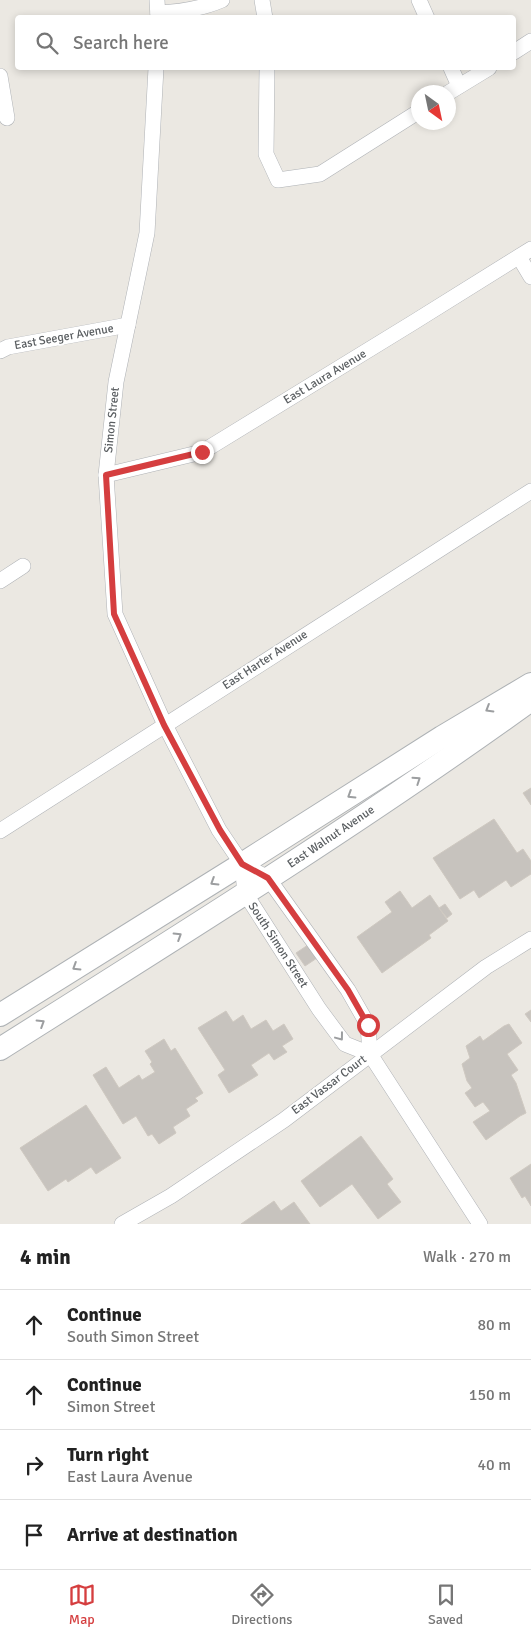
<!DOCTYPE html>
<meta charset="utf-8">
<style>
body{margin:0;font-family:Signika,sans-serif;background:#f6f6f6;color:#222}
.compass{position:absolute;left:411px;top:85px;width:45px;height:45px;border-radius:50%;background:#fff;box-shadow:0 2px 8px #0003;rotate:147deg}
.stop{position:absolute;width:15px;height:15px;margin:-11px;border:4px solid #d53e3f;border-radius:50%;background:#fff}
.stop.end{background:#d53e3f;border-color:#fff;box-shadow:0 1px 5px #0008}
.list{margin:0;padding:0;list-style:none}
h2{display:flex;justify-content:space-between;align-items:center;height:65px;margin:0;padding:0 20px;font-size:21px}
h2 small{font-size:16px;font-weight:400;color:#767676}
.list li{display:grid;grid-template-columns:32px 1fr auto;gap:15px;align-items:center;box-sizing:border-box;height:70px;padding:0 20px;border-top:1px solid #e0e0e0}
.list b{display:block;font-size:19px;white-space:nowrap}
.list p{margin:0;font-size:16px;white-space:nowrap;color:#767676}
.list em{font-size:16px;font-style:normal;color:#767676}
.icon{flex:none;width:28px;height:28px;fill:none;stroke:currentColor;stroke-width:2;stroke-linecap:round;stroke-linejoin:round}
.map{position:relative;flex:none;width:531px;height:1224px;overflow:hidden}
.search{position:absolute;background:#fff;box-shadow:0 2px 8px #0003;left:15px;right:15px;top:15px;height:55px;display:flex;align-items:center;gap:12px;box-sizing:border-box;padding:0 18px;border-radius:5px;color:#767676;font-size:19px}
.sheet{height:345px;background:#fff}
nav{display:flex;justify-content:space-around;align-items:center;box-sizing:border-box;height:70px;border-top:1px solid #e0e0e0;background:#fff;font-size:14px;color:#767676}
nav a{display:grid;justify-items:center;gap:2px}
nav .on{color:#d53e3f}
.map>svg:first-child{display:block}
.building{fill:#c7c3be;stroke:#cfc9c1}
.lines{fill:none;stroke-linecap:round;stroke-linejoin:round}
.minor-casing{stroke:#afb2b6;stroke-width:16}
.secondary-casing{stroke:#aeb2b5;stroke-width:24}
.minor{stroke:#fff;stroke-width:15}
.secondary{stroke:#fff;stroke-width:22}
.oneway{stroke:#9c9ea0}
.route{stroke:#d53e3f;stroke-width:6}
.labels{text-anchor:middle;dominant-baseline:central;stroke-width:4;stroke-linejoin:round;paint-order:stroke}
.street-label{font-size:12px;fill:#5a5e61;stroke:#fff}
</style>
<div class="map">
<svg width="531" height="1224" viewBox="0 0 531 1224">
<rect width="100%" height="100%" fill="#ebe8e2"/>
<!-- building -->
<g class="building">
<polygon points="531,788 531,805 523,793"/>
<polygon points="494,819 517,853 523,849 531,861 531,874 511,887 506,880 479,898 474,890 460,899 433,858"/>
<polygon points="400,891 412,908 430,895 448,921 429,935 431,938 382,973 357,937 392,912 385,902"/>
<polygon points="445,904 452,914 447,918 439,908"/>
<polygon points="308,945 317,958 305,966 296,953"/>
<polygon points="531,1010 531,1022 525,1014"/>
<polygon points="226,1011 233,1022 243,1015 251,1029 266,1020 273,1031 284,1024 293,1039 282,1046 287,1052 274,1060 269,1053 251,1065 258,1075 229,1093 218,1075 225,1070 198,1028"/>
<polygon points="509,1024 522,1043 507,1054 518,1070 511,1075 516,1083 526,1113 520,1116 486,1140 473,1122 490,1111 483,1102 475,1107 465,1093 472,1088 467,1081 462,1064 470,1058 466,1046 480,1036 483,1041 504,1026"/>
<polygon points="164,1039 171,1051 175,1048 203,1093 195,1098 198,1101 186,1109 190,1116 173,1127 176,1133 159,1144 152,1134 148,1136 136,1116 123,1124 93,1075 106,1067 119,1088 139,1075 142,1080 155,1072 150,1064 152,1062 145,1051"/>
<polygon points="86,1105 121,1158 96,1174 91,1167 68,1182 66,1179 48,1191 20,1148"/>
<polygon points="361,1136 393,1179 387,1184 401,1202 378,1219 352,1184 320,1207 301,1181"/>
<polygon points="531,1164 531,1206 525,1196 522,1198 510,1178"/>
<polygon points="274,1201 281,1211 294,1202 310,1224 241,1224"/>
</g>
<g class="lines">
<!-- minor casing -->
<g class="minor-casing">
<g id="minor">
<polyline points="157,0 158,18"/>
<polyline points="262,0 265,18"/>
<polyline points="419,0 427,18"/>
<path d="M 158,13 C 181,12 201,9 222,0"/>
<polyline points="514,52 531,41"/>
<polyline points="156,68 147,233 116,382 106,475 115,614 165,725 219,830 242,864 245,893 319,1009 345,1044 370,1054"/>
<polyline points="267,68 266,154 278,180 320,174 418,112"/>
<polyline points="451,68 459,86"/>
<polyline points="0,76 7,118"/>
<polyline points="448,93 489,68"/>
<polyline points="519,257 531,277"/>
<polyline points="0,351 8,347 128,325"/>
<polyline points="106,475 202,452 414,322 531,249"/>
<polyline points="0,581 23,566"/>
<polyline points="0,831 531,491"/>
<polyline points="242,864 268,878 348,990 368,1025 370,1054 480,1224"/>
<polyline points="122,1224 171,1196 284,1120 486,967 531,939"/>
</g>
</g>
<!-- secondary casing -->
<g class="secondary-casing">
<g id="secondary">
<polyline points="0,1015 242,864 442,737 531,684"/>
<path d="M 0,1049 C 179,936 359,824 531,700"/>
</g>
</g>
<!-- minor -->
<use href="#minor" class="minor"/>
<!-- secondary -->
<use href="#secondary" class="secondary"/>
</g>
<!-- one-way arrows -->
<defs><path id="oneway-chevron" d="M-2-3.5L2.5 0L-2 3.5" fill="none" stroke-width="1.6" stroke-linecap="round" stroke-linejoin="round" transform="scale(1.25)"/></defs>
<g class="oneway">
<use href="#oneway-chevron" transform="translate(489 709) rotate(149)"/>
<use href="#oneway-chevron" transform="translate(417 780) rotate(-34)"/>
<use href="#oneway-chevron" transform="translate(351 795) rotate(148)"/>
<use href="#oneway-chevron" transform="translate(214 882) rotate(148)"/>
<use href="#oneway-chevron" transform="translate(178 936) rotate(-32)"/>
<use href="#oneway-chevron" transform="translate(76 967) rotate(148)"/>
<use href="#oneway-chevron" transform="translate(41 1023) rotate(-32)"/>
<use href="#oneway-chevron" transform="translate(340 1037) rotate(53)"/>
</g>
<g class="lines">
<!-- route -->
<polyline class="route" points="202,452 106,475 114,614 164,725 220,830 242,864 268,878 348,990 368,1025"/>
</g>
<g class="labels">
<!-- street labels -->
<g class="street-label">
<text transform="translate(64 337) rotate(-10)">East Seeger Avenue</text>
<text transform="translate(325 377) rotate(-31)">East Laura Avenue</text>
<text transform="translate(112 420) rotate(-84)">Simon Street</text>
<text transform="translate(265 660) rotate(-33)">East Harter Avenue</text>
<text transform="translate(331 837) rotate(-34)">East Walnut Avenue</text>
<text transform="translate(278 945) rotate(57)">South Simon Street</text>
<text transform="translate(329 1085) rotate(-37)">East Vassar Court</text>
</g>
</g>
</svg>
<svg class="compass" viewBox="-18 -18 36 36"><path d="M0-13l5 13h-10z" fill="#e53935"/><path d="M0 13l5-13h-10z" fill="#767676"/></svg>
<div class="stop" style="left:368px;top:1025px"></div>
<div class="stop end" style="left:202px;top:452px"></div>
<div class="search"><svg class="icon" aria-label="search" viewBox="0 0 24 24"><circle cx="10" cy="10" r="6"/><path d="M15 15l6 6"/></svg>Search here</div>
</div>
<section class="sheet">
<h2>4 min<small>Walk · 270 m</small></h2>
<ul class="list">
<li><svg class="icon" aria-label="ahead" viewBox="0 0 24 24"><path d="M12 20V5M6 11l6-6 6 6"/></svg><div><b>Continue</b><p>South Simon Street</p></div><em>80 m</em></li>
<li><svg class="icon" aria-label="ahead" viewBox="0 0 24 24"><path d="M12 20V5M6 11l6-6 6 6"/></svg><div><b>Continue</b><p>Simon Street</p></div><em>150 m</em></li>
<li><svg class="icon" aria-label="right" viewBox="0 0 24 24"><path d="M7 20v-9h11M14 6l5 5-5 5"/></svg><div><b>Turn right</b><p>East Laura Avenue</p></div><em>40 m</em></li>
<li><svg class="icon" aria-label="arrive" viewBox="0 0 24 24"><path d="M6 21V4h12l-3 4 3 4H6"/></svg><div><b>Arrive at destination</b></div></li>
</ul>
</section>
<nav>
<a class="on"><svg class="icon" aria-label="map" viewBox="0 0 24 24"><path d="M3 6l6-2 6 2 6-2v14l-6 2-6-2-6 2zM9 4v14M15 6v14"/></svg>Map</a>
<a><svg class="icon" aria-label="directions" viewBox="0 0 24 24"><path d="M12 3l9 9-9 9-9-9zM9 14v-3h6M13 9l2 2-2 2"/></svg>Directions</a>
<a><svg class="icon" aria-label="saved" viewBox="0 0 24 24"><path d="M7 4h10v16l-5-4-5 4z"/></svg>Saved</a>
</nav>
